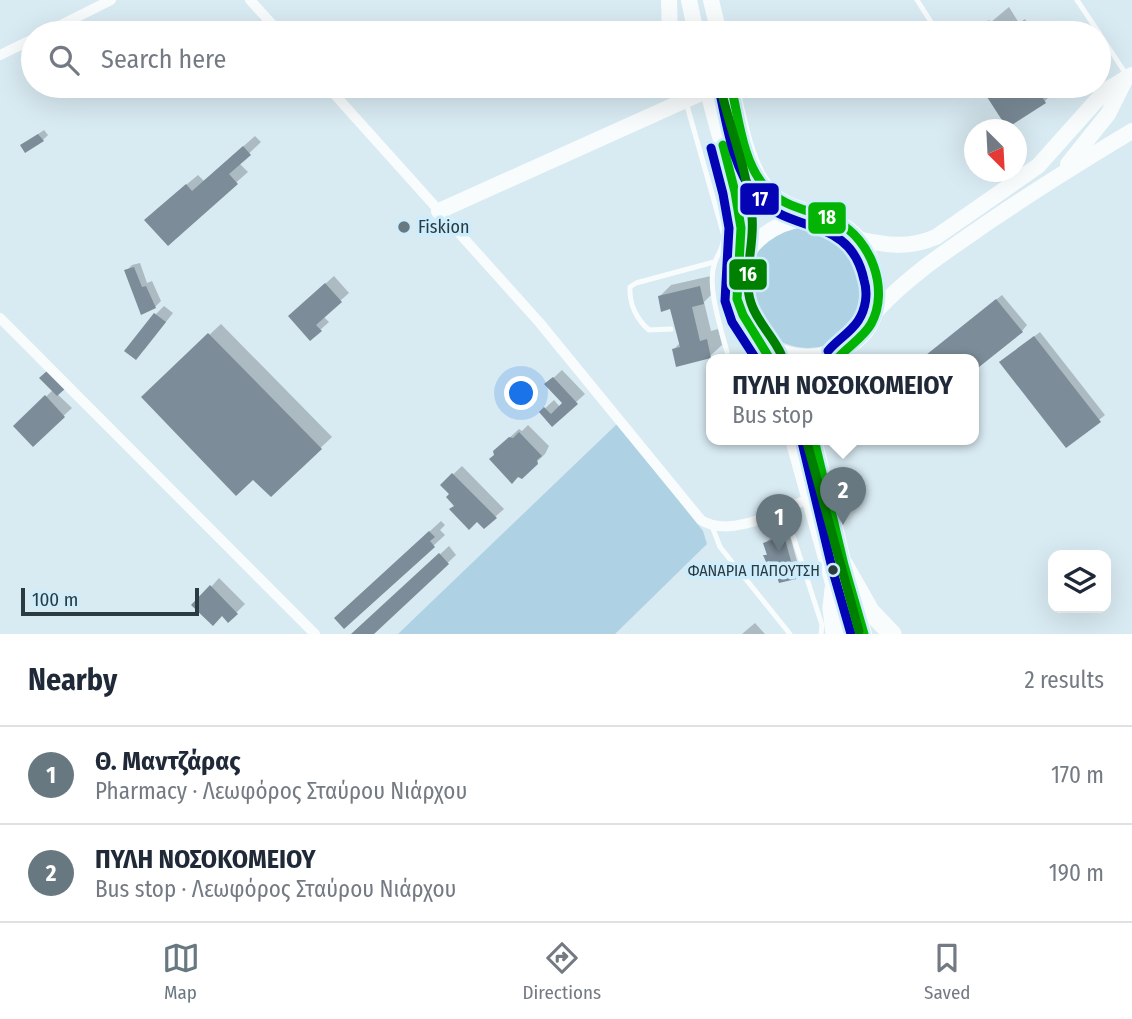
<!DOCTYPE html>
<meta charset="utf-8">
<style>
body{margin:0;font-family:"Fira Sans Condensed",sans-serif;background:#f2f2f3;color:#1f2937}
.controls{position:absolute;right:21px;bottom:21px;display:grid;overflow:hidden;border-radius:14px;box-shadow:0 7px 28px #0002}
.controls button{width:63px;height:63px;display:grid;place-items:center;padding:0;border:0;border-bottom:2px solid #e0e1e3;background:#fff;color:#1f2937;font:35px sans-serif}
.compass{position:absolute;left:964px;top:119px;width:63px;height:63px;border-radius:50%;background:#fff;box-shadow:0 7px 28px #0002;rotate:156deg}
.scale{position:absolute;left:21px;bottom:18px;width:178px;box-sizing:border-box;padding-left:7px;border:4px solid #2b3b42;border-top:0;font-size:19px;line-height:24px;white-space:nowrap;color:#2b3b42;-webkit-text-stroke:5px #cdedfd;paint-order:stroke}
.you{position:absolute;left:522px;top:394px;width:24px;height:24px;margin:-18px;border:5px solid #fff;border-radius:50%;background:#1a73e8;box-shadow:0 0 0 10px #1a73e833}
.badge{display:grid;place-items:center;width:46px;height:46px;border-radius:50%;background:#687880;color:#fff;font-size:23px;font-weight:700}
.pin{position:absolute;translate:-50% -58px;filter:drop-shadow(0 2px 4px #0008)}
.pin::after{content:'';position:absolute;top:37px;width:24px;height:21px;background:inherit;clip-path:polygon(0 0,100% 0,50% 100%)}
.popup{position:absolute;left:706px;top:354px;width:273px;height:91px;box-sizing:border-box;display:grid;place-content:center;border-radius:14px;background:#fff;filter:drop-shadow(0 2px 5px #0005);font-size:23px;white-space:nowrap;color:#747a83}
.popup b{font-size:26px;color:#1f2937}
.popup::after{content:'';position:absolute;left:50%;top:100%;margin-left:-14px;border:14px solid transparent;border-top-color:#fff}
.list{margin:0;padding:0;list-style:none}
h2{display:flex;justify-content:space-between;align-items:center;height:91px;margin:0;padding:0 28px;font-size:30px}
h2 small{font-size:23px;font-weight:400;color:#747a83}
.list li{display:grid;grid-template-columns:46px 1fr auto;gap:21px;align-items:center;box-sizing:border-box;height:98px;padding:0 28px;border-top:2px solid #e0e1e3}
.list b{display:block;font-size:26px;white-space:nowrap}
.list p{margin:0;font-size:23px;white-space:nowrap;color:#747a83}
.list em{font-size:23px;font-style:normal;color:#747a83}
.icon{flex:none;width:38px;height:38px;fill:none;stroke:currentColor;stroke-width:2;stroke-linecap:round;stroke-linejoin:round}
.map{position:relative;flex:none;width:1132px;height:634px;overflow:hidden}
.search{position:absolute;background:#fff;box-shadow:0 7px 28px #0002;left:21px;right:21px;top:21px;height:77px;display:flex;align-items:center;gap:18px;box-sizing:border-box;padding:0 24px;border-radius:38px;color:#747a83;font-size:26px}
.sheet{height:287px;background:#fff}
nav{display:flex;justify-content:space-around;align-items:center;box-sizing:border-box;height:98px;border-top:2px solid #e0e1e3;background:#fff;font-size:19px;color:#747a83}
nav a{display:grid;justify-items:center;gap:4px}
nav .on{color:#687880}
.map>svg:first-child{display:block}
.green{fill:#aed2e3}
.shadow{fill:#0003}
.building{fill:#7c8d99}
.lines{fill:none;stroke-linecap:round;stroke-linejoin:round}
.lane{stroke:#f9fcfd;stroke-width:5}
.street{stroke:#f9fcfd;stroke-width:10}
.secondary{stroke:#f9fcfd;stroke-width:16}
.highway{stroke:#f9fcfd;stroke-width:19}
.bus-1-casing{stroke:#cdedfd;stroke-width:14}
.bus-2-casing{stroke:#cdedfd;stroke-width:14}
.bus-3-casing{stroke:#cdedfd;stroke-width:14}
.bus-1{stroke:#04b404;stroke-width:9}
.bus-2{stroke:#0404b4;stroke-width:9}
.bus-3{stroke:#008000;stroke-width:9}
.poi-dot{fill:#687880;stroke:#cdedfd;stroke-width:2.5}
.bus-dot{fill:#2b3b42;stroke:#cdedfd;stroke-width:2.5}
.labels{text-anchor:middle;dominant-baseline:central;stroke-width:7;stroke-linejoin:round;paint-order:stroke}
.bus-label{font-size:16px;fill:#2b3b42;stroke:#cdedfd;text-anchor:end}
.poi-label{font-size:18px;fill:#2b3b42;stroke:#cdedfd;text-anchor:start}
.line-badge{stroke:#cdedfd;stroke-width:2.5}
.badge-label{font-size:19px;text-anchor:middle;font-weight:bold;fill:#fff}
</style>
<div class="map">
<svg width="1132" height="634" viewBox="0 0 1132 634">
<rect width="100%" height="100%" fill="#d8eaf2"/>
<!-- green -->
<g class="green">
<circle cx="808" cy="287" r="61"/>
<polygon points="618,423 703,531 707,544 615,634 398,634"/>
</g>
<!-- shadow -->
<g class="shadow">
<polygon points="1009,7 1019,23 1025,19 1034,33 970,33 989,20 991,22"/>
<polygon points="982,86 1060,86 1045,101 1007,125"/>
<polygon points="44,130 48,135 43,140 22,145"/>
<polygon points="255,136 261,142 239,163 248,172 168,243 157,209 198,175 204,181"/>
<polygon points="140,263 147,283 152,281 161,301 155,307 142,312 126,271 132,265"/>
<polygon points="334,276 349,293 323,316 329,322 310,339 298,308"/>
<polygon points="711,276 715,291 704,302 711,331 718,329 722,345 710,356 674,349 680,343 671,307 660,296 671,285"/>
<polygon points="1002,295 1027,325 1022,331 974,359 922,359"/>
<polygon points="164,306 173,313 144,350 156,314"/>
<polygon points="221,324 332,437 271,495 154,386"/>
<polygon points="1040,332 1105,415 1099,420 1007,357"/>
<polygon points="562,370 585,394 552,424 541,412 554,400 560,407 564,403 547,384"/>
<polygon points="53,390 72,408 33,444 15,426"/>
<polygon points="528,425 549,446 545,454 521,477 495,455 495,451 519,429 522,431"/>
<polygon points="462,466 504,509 495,517 456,505 451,493 442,485"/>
<polygon points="441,521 445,525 440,530 445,535 433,546 347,607"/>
<polygon points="789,532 800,572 795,578 772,564 765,556 768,553 765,543 771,538"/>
<polygon points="449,546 456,555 372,634 354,634"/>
<polygon points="219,578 245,604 228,621 211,587"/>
<polygon points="755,623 765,634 742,634"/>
</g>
<!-- building -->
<g class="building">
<polygon points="992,22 999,33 984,33 981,29"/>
<polygon points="980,86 1041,86 1037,89 1046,103 1007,128"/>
<polygon points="38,134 44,141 25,153 20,145"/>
<polygon points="243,146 251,155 229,174 238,184 168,246 144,220 186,184 192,191"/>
<polygon points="134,267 142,287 146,286 156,308 141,315 124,270"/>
<polygon points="325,283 342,302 316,325 322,331 310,341 288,316"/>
<polygon points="700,286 704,304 692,307 700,341 707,339 711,358 676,367 672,349 680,347 670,309 661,312 658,296"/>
<polygon points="996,299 1023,332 974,371 974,359 921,359"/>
<polygon points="154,313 166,322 136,360 124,351"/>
<polygon points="208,333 322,449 271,497 253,480 236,496 141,397"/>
<polygon points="1034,336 1101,422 1066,448 999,362"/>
<polygon points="48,370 66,388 57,396 39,378"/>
<polygon points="553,377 578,404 552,427 539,412 544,407 551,414 562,403 544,384"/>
<polygon points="45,395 65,417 33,447 13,426"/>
<polygon points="519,432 542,456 537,460 538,464 522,479 518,477 512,484 489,459 494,455 493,451 509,437 513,438"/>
<polygon points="452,473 497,518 484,529 477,522 469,530 449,509 454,506 446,497 449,494 440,485"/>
<polygon points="429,531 435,537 430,541 435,547 344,629 334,618"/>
<polygon points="784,536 796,579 779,583 775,571 770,573 767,566 771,564 769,561 766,562 763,555 767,555 763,543"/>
<polygon points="439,553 449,564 374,634 351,634"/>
<polygon points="210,585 238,614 228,623 222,616 213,626 191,605"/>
</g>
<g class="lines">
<!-- lane -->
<g class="lane">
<polyline points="917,0 938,33"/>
<polyline points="1077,0 1099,33"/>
<polyline points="1099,33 1126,74"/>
<path d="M 686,102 L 724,236 C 723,250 719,251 715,262 C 706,286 721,328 727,352"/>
<path d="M 671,329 L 649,330 C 636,319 629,303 630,287 L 636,283 L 714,262"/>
<polyline points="784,508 822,625 821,634"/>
<polyline points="712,526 720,547 790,634"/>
</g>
<!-- street -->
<g class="street">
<polyline points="250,0 280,33"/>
<polyline points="45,33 111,0"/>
<polyline points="0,55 33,39"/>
<path d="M 327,86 L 539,322 L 701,520 C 731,539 779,511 808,499"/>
<polyline points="0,318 315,634"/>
</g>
<!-- secondary -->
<g class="secondary">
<polyline points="669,0 670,33"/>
<polyline points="689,0 696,33"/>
<polyline points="711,0 719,33"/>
<path d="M 707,86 C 716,129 732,170 740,214 C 744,241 734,267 736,293 C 741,347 797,370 843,349 C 861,341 875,324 876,305 C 879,273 869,239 839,223 C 814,210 788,211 768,190 C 746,167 739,116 731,86"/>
<polyline points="1068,164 1108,114 1126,78"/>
<polyline points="439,211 708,90"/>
<path d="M 857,239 C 886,245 908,249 936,237 L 1038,166 L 1105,91 L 1132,75"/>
<path d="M 741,260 C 759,233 782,219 815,218"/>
<path d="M 876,311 C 912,273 948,250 990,221 C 1037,189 1084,160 1132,131"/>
<polyline points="793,439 847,634"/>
<polyline points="814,439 844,565 864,634"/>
</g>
<!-- highway -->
<g class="highway">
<polyline points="844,565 870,611 892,634"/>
<polyline points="834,589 832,608 835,634"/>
</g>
<!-- bus-1 casing -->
<g class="bus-1-casing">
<g id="bus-1">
<path d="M 731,86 C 739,119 742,160 765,187 C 784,209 813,210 837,222 C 871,239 890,290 871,324 C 863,338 847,347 837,359"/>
<polyline points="723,145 735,192 741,228 737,299 743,315 770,359"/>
<polyline points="814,439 844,565 864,634"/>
</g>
</g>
<!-- bus-2 casing -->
<g class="bus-2-casing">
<g id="bus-2">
<path d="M 719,89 C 727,124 732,166 755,195 C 790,236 850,214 864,280 C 868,293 866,309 858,321 C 850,333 837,340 828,351"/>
<polyline points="711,148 723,194 729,228 725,301 732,322 756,359"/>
<polyline points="802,442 832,568 851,634"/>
</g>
</g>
<!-- bus-3 casing -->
<g class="bus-3-casing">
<g id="bus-3">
<path d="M 720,86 C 730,129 748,172 752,217 C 755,245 742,276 751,303 C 757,322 773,336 781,354"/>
<polyline points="806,439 859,631"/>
</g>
</g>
<!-- bus-1 -->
<use href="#bus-1" class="bus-1"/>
<!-- bus-2 -->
<use href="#bus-2" class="bus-2"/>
<!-- bus-3 -->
<use href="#bus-3" class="bus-3"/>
</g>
<!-- markers -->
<circle class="poi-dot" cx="404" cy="227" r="7"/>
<circle class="bus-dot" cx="833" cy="570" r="6"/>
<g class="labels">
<!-- bus labels -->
<g class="bus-label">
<text x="820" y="570">ΦΑΝΑΡΙΑ ΠΑΠΟΥΤΣΗ</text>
</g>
<!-- poi labels -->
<g class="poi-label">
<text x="418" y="227">Fiskion</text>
</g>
</g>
<g class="line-badge">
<rect x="739" y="182" width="41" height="34" rx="7" fill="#0404b4"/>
<rect x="807" y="201" width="40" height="34" rx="7" fill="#04b404"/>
<rect x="728" y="258" width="40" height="33" rx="7" fill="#008000"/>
</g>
<g class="badge-label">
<text x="760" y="206">17</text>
<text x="827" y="224">18</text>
<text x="748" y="281">16</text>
</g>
</svg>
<div class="controls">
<button><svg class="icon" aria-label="layers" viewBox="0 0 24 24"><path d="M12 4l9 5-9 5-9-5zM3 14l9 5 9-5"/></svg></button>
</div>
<svg class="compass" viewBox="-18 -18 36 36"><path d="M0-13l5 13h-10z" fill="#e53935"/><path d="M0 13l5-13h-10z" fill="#747a83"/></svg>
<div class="scale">100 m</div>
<div class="you"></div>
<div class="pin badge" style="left:779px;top:552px">1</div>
<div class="pin badge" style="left:843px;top:525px">2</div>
<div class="popup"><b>ΠΥΛΗ ΝΟΣΟΚΟΜΕΙΟΥ</b>Bus stop</div>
<div class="search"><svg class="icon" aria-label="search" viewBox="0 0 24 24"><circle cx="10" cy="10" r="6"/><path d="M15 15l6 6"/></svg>Search here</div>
</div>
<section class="sheet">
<h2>Nearby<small>2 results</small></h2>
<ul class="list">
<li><span class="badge">1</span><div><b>Θ. Μαντζάρας</b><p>Pharmacy · Λεωφόρος Σταύρου Νιάρχου</p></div><em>170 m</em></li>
<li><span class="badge">2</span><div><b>ΠΥΛΗ ΝΟΣΟΚΟΜΕΙΟΥ</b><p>Bus stop · Λεωφόρος Σταύρου Νιάρχου</p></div><em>190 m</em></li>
</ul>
</section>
<nav>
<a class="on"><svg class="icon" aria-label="map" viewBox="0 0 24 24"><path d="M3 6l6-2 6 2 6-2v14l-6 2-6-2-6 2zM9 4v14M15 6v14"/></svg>Map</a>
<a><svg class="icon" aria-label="directions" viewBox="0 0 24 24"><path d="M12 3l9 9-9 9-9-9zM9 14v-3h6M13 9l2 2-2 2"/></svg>Directions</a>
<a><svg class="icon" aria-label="saved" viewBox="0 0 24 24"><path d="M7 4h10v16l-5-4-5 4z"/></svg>Saved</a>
</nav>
